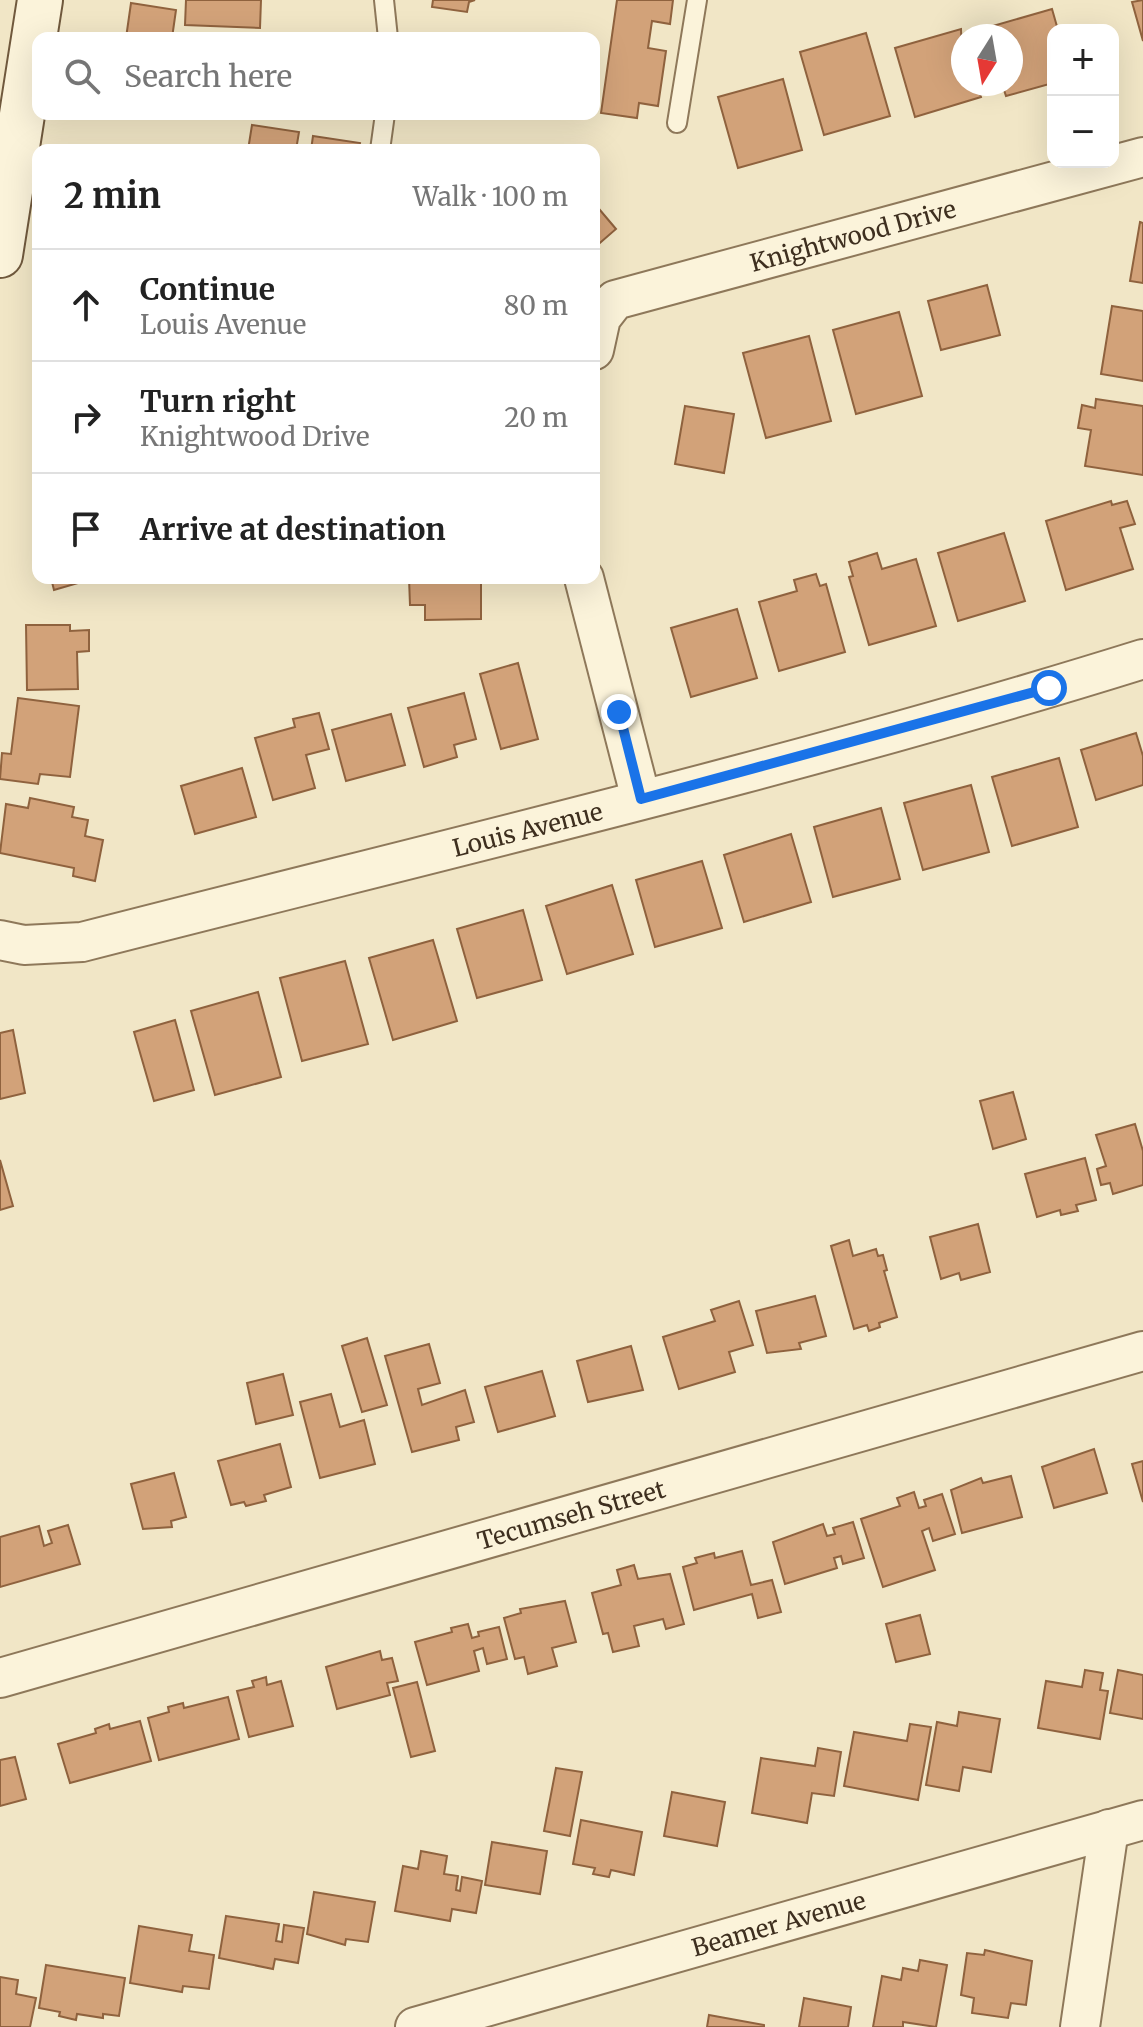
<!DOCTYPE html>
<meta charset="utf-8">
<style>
body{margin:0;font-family:Merriweather,serif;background:#f6f6f6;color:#222}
.controls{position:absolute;right:24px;top:24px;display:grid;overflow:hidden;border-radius:16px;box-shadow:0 8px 32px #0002}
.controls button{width:72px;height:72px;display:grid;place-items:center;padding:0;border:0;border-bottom:2px solid #e0e0e0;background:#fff;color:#222;font:40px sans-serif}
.compass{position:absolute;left:951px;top:24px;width:72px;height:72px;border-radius:50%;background:#fff;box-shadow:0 8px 32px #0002;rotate:191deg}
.stop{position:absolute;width:24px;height:24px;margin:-18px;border:6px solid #1a73e8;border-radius:50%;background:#fff}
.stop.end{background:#1a73e8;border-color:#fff;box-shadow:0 2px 8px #0008}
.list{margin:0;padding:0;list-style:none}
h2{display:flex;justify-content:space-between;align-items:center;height:104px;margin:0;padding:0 32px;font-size:34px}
h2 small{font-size:26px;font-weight:400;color:#767676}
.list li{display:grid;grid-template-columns:52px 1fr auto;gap:24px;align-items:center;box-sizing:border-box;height:112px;padding:0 32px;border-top:2px solid #e0e0e0}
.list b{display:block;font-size:30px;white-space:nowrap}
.list p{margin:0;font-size:26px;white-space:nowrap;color:#767676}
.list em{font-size:26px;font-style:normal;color:#767676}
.icon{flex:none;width:44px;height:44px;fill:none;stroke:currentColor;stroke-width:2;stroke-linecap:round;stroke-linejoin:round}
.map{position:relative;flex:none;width:1143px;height:2027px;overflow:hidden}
.search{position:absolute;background:#fff;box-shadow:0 8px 32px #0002;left:32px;top:32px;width:568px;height:88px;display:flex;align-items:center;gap:20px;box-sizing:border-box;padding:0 28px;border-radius:16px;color:#767676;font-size:30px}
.panel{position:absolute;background:#fff;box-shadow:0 8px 32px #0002;left:32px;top:144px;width:568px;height:440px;border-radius:16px}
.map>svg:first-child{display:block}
.building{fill:#d2a279;stroke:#8f623e;stroke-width:2}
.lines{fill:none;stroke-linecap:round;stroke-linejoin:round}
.lane-casing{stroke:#8e785a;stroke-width:22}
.street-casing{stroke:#8e785a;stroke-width:42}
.secondary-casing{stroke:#70593d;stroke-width:48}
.lane{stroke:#fbf3da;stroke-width:18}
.street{stroke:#fbf3da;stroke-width:38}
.secondary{stroke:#fbf3da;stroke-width:44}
.route{stroke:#1a73e8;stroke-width:10}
.labels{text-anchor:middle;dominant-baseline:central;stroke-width:6;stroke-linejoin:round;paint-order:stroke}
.street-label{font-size:24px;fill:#3e2f1f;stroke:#f8f0d6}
</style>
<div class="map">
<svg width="1143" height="2027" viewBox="0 0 1143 2027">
<rect width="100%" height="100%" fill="#f1e6c6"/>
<!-- building -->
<g class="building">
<polygon points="186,0 261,0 260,28 185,25"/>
<polygon points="433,0 475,0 469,2 467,12 432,7"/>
<polygon points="617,0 673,0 670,24 652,21 648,48 666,51 658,106 639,103 637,118 601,113"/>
<polygon points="1143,0 1143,41 1132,2"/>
<polygon points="131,3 176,10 172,38 126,38"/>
<polygon points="1052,9 1058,30 1053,30 1053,83 1006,96 1002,84 1011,84 1011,36 988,36 986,28"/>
<polygon points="961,29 963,84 977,84 981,97 915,117 895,48"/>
<polygon points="866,33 890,116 824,135 800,52"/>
<polygon points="783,79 802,150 738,168 718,97"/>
<polygon points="252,125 299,132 296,150 248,150"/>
<polygon points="313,136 360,143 359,150 311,150"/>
<polygon points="594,203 616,229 594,248"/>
<polygon points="1140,222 1143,223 1143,283 1130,281"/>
<polygon points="987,285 1000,335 941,350 928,301"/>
<polygon points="1112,306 1143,311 1143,381 1101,374"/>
<polygon points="899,312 922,396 856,414 833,330"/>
<polygon points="809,336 831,421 766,438 743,353"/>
<polygon points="1096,399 1143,406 1143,475 1085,466 1091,430 1078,428 1082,405 1095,408"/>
<polygon points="685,406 734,414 724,473 675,464"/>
<polygon points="1111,501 1112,505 1127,501 1135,524 1120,528 1133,569 1066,590 1046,521"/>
<polygon points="1004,533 1025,601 958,621 938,553"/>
<polygon points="877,553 882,569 916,559 936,626 869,645 849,577 853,576 849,562"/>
<polygon points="816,574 820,586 826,584 845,652 779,671 759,602 797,591 794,580"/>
<polygon points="51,578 95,578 54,590"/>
<polygon points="409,578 467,578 467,583 481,583 481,619 425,620 425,605 410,605"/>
<polygon points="737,609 757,678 691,697 671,628"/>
<polygon points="26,625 70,625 70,631 89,630 89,651 77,652 78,689 27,690"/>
<polygon points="518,663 538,739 501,749 480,674"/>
<polygon points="464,693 476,739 454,745 457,757 424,767 408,708"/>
<polygon points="18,698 79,706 70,777 40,774 38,784 0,779 2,753 11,754"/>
<polygon points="319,713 329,749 306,755 315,788 273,800 255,738 295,727 293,719"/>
<polygon points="391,714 405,765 346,781 332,730"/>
<polygon points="1136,733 1143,756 1143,785 1096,800 1081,750"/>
<polygon points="1059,758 1078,827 1012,846 992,777"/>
<polygon points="242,768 256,817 195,834 181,786"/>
<polygon points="971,785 989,852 923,870 904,803"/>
<polygon points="30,798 74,807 72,817 88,820 85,836 103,840 95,881 73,876 74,868 0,853 6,804 28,808"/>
<polygon points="881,808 900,879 833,897 814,827"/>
<polygon points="791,834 811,902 744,922 724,855"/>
<polygon points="702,861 722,928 655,947 636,880"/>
<polygon points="612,885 633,954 567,974 546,906"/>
<polygon points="523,910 542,980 477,998 457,929"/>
<polygon points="433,940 457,1021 393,1040 369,958"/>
<polygon points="345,961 368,1044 302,1061 280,978"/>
<polygon points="258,992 281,1077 215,1095 191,1011"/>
<polygon points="175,1020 194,1090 154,1101 134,1032"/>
<polygon points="13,1030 25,1093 0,1099 0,1033"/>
<polygon points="1013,1092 1026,1139 993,1149 980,1101"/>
<polygon points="1135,1124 1143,1151 1143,1185 1113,1194 1110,1183 1101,1185 1097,1169 1106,1166 1096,1135"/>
<polygon points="1085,1158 1096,1200 1076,1205 1078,1211 1061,1215 1060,1210 1037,1217 1025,1174"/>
<polygon points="0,1160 13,1206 0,1210"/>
<polygon points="978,1224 990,1272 961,1280 959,1273 941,1279 930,1237"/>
<polygon points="849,1240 853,1256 876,1249 878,1256 883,1255 887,1270 884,1271 897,1317 879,1323 880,1327 869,1331 867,1325 854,1329 831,1246"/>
<polygon points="815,1296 826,1336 799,1343 801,1349 767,1353 756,1311"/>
<polygon points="739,1301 753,1345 729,1352 735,1372 679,1389 663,1337 715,1321 711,1310"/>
<polygon points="367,1338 387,1405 362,1412 342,1346"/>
<polygon points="429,1344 440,1383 418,1389 422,1405 465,1390 474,1422 456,1427 459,1440 412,1452 385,1356"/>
<polygon points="631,1346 643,1390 588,1402 577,1361"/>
<polygon points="542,1371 555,1416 498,1432 485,1387"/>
<polygon points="283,1374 293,1415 256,1424 247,1383"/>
<polygon points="331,1394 340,1427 364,1420 375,1464 320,1478 300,1402"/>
<polygon points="280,1444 291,1487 264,1495 266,1501 246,1506 244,1502 231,1505 218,1461"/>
<polygon points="1094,1449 1107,1493 1054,1508 1042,1467"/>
<polygon points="1143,1461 1143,1502 1132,1464"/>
<polygon points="174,1473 186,1517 171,1521 172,1527 143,1529 131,1484"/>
<polygon points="1011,1476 1022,1517 962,1533 951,1490 981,1478 983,1483"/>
<polygon points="914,1492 919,1508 926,1506 924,1500 942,1494 955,1534 933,1541 929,1528 922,1531 935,1570 883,1587 861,1519 900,1506 897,1498"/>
<polygon points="853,1522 864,1558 843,1564 841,1556 834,1558 837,1568 785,1584 773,1542 823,1524 827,1536 835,1534 833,1528"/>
<polygon points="68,1525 80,1564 0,1587 0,1537 39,1526 44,1546 52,1543 48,1531"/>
<polygon points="742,1551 751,1585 772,1580 781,1612 758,1618 752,1594 694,1610 683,1567 697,1563 695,1558 714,1553 715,1558"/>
<polygon points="634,1565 638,1579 670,1574 684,1624 666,1629 663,1619 634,1626 639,1646 613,1652 608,1633 603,1634 592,1593 621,1585 617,1570"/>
<polygon points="565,1601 576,1642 552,1648 557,1666 528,1674 524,1657 515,1659 504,1618 521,1613 520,1609"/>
<polygon points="920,1615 930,1654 896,1662 886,1624"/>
<polygon points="468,1624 472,1638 479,1636 478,1632 499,1627 507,1659 487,1664 483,1648 474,1651 479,1671 427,1685 415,1642 452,1632 451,1628"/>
<polygon points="380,1651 382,1660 392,1658 398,1681 387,1683 390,1695 337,1709 326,1667"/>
<polygon points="1085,1670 1103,1673 1100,1690 1108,1691 1100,1739 1038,1728 1046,1681 1082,1687"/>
<polygon points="1118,1670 1143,1675 1143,1719 1110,1713"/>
<polygon points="266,1677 267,1685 281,1681 293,1726 249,1737 237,1691 254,1687 252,1681"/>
<polygon points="417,1682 435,1751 411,1757 393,1688"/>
<polygon points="228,1697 239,1739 159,1760 148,1718 169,1712 168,1707 183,1703 184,1708"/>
<polygon points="959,1712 1000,1719 991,1772 963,1767 959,1791 926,1785 937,1722 957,1726"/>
<polygon points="140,1721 151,1761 70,1783 58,1744 96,1733 95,1729 109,1724 110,1729"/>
<polygon points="910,1724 931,1727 918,1800 844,1786 854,1732 907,1741"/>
<polygon points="818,1748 841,1752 834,1796 812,1793 807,1823 752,1813 761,1758 815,1766"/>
<polygon points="15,1757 26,1799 0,1806 0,1760"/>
<polygon points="556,1768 582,1772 570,1836 544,1831"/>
<polygon points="672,1792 725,1802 717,1846 664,1836"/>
<polygon points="581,1820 642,1832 634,1875 611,1870 609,1877 593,1874 595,1868 573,1864"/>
<polygon points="492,1842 547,1851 540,1894 485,1885"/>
<polygon points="421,1851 447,1856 444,1874 458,1876 456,1890 460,1891 462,1877 482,1881 476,1913 452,1909 450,1921 395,1911 403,1866 418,1869"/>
<polygon points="314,1892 375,1902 368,1942 346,1939 345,1945 307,1934"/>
<polygon points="226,1916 279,1924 276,1941 282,1942 284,1925 304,1928 298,1963 275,1959 273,1969 219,1958"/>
<polygon points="139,1926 192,1935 189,1951 214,1955 209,1989 183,1986 182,1992 130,1983"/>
<polygon points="985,1950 1032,1961 1026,2005 1011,2003 1008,2018 972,2013 974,1998 961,1995 967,1953 984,1955"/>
<polygon points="920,1960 947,1965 936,2027 903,2022 903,2027 873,2027 882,1976 901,1980 903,1968 918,1971"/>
<polygon points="46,1965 125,1978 119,2016 103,2014 103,2018 77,2014 76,2020 59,2016 60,2012 39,2008"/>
<polygon points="0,1977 18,1980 16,1994 36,1998 30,2027 0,2027"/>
<polygon points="804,1998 851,2007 848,2027 799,2027"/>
<polygon points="709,2015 764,2025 764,2027 707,2027"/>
</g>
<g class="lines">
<!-- lane casing -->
<g class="lane-casing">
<g id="lane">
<polyline points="384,0 388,38"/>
<polyline points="677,123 697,0"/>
<polyline points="380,150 385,114"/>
</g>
</g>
<!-- street casing -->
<g class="street-casing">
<g id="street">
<path id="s1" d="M 594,350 L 601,318 L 615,300 L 1143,157"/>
<polyline points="584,578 641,799"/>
<path id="s2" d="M 0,940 L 24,945 L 82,942 C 436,851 794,768 1143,659"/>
<path id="s3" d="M 0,1678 L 1143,1351"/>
<path id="s4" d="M 415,2027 L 1143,1820"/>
<polyline points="1080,2027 1109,1829"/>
</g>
</g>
<!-- secondary casing -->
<g class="secondary-casing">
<polyline id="secondary" points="0,255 40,0"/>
</g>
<!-- lane -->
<use href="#lane" class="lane"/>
<!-- street -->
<use href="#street" class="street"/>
<!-- secondary -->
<use href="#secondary" class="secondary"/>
</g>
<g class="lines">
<!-- route -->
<polyline class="route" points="619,712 641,799 1049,688"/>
</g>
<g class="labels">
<!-- street labels -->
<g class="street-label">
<text stroke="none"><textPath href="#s1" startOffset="302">Knightwood Drive</textPath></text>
<text stroke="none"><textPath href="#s2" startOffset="542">Louis Avenue</textPath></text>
<text stroke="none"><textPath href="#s3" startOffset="594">Tecumseh Street</textPath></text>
<text stroke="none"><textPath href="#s4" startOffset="378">Beamer Avenue</textPath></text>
</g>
</g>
</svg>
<div class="controls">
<button>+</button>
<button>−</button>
</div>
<svg class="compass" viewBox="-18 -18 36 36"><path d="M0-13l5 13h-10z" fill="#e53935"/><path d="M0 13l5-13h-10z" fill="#767676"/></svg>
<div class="stop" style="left:1049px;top:688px"></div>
<div class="stop end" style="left:619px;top:712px"></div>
<div class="search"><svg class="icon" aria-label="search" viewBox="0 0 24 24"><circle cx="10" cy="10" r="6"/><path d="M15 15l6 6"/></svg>Search here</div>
<section class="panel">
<h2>2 min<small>Walk · 100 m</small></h2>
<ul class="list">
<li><svg class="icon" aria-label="ahead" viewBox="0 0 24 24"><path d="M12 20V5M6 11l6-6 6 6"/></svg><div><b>Continue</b><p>Louis Avenue</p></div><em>80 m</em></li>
<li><svg class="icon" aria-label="right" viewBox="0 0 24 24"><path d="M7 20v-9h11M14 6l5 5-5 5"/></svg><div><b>Turn right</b><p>Knightwood Drive</p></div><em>20 m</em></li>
<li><svg class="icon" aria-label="arrive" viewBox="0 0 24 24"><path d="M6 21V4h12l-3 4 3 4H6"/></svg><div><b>Arrive at destination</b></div></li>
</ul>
</section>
</div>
